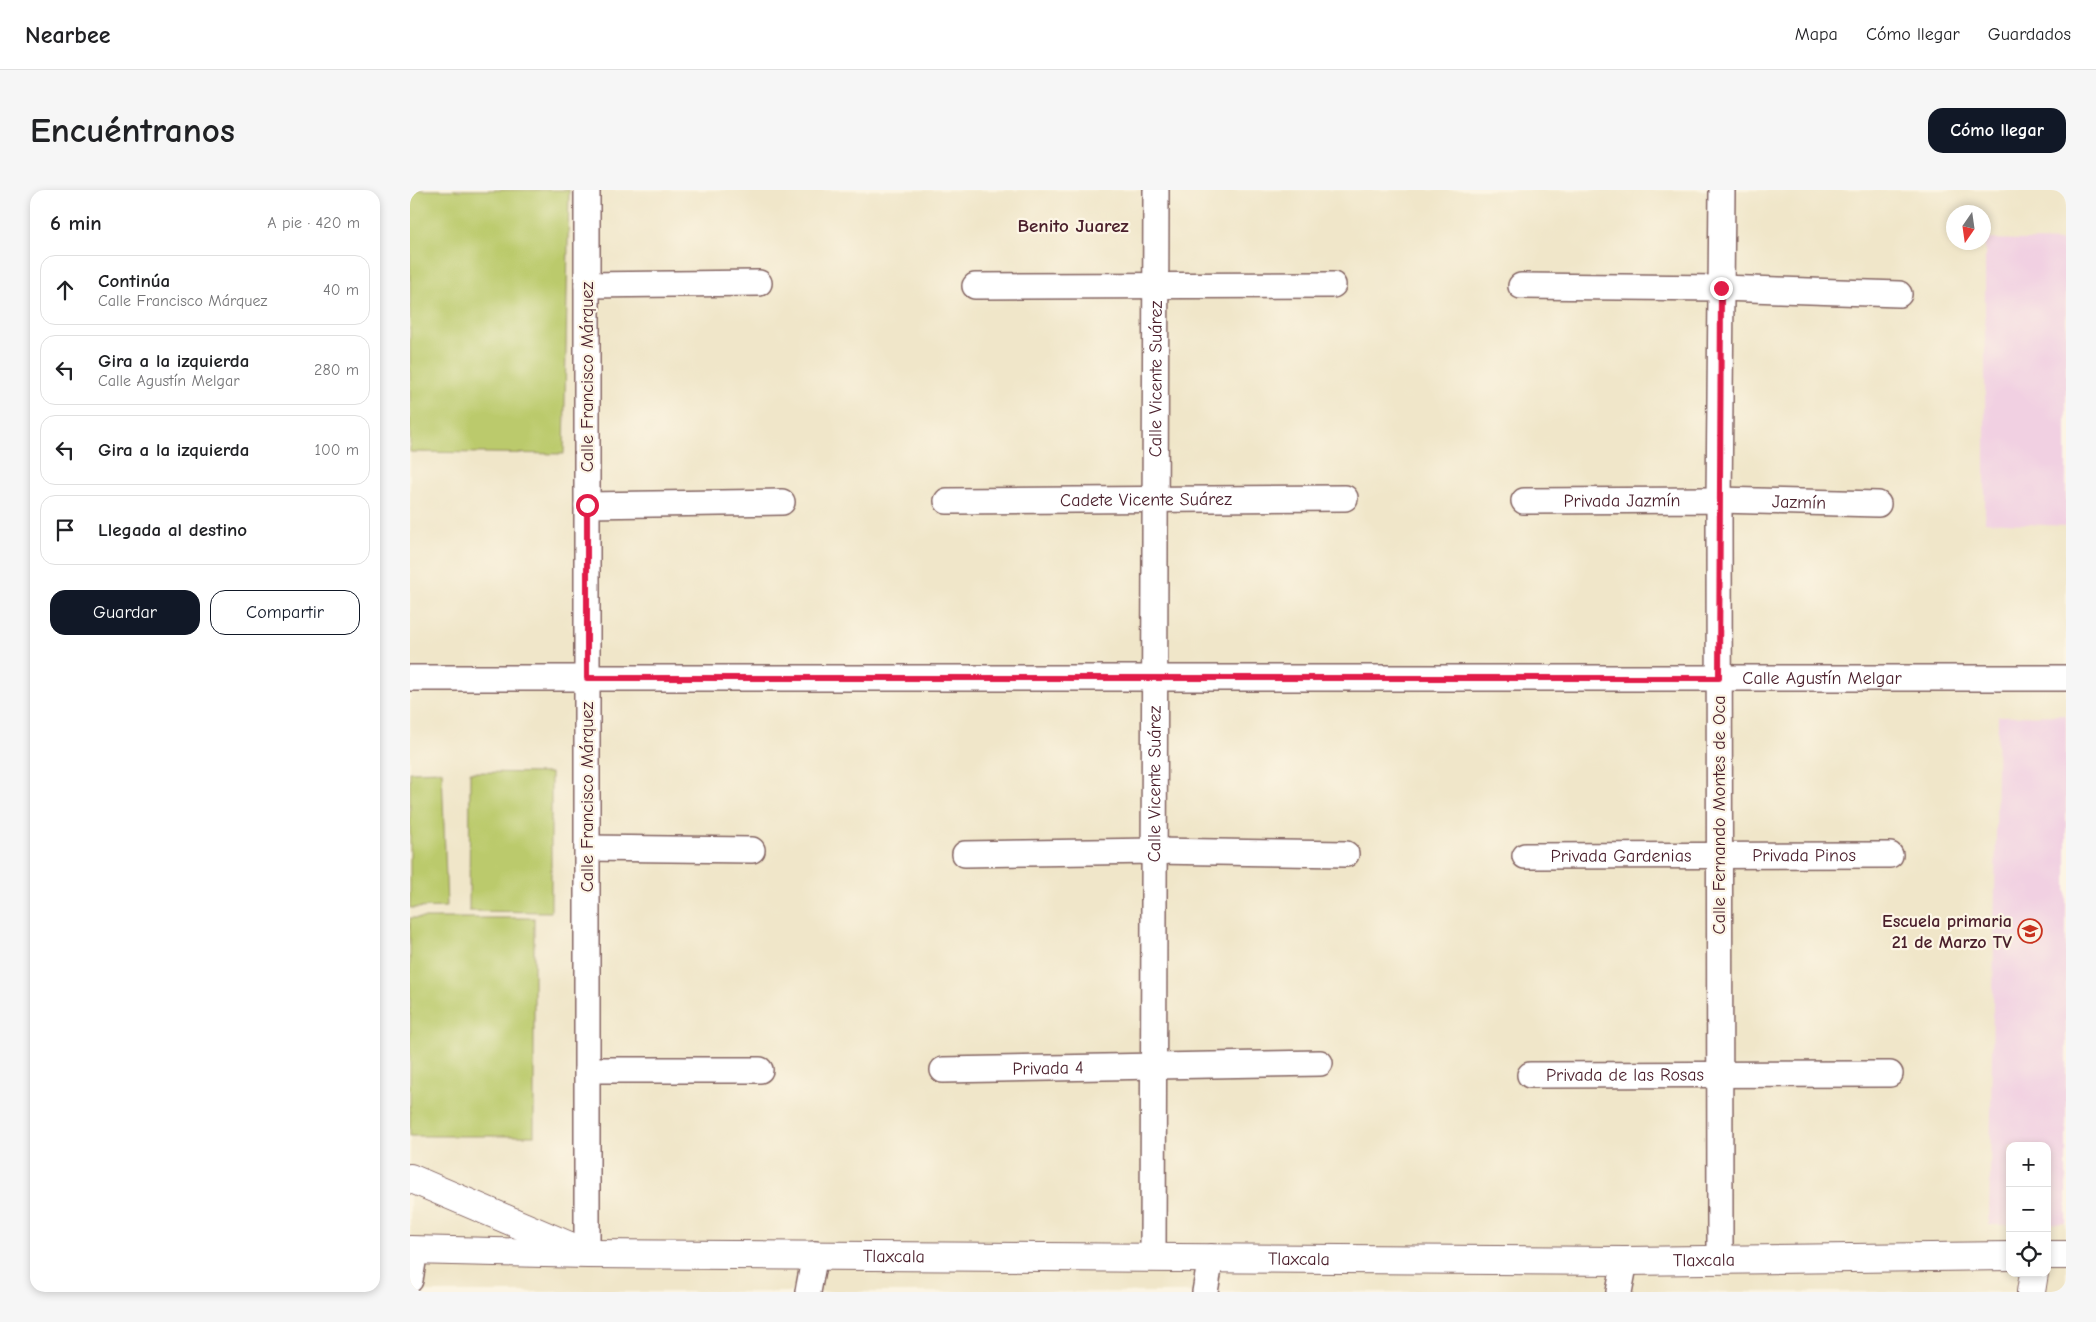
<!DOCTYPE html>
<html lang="es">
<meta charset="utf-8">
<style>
body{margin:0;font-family:"Comic Neue",sans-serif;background:#f6f6f6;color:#202124}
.controls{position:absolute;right:15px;bottom:15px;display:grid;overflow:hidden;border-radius:10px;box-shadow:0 2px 8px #0003}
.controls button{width:45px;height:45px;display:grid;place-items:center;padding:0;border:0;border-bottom:1px solid #e0e0e0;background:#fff;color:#202124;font:25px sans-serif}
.compass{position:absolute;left:1536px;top:15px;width:45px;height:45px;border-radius:50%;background:#fff;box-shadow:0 2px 8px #0003;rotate:193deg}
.stop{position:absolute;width:15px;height:15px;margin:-11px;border:4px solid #e11d48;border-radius:50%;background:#fff}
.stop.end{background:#e11d48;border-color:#fff;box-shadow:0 1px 5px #0008}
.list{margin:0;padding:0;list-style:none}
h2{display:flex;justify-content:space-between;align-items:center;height:65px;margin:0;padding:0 20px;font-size:21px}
h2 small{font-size:16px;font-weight:400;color:#757577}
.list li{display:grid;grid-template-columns:32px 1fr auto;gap:15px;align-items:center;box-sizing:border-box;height:70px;margin:0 10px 10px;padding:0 10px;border:1px solid #e0e0e0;border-radius:15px}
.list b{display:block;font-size:19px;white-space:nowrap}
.list p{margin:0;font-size:16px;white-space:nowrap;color:#757577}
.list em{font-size:16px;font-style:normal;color:#757577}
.actions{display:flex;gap:10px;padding:15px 20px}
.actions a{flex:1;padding:11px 0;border:1px solid #111827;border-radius:15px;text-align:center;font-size:18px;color:#111827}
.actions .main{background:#111827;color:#fff}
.icon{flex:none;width:28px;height:28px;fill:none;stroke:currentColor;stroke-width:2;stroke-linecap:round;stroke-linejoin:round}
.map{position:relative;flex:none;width:1656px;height:1102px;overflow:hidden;border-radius:15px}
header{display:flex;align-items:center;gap:30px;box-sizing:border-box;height:70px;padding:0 25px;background:#fff;border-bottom:1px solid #e0e0e0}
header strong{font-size:24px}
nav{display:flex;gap:28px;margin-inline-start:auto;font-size:18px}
.intro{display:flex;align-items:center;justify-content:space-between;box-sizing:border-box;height:120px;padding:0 30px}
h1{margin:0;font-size:35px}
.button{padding:12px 22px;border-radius:15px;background:#111827;color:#fff;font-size:18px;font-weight:700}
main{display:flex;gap:30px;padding:0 30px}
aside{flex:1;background:#fff;border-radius:15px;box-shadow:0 2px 8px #0003}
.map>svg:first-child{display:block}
.built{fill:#f1d0e2}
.green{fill:#bbca6c;stroke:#82744c}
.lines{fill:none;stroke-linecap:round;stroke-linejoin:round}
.minor-casing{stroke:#846562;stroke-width:28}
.tertiary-casing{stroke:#846562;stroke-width:30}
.secondary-casing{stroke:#846562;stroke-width:30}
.minor{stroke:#fff;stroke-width:25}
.tertiary{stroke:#fff;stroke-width:28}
.secondary{stroke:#fff;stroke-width:28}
.route{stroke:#e11d48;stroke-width:6}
.labels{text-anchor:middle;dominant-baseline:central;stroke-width:4.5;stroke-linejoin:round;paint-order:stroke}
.street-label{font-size:18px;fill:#4a1f2b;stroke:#fcf5e5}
.poi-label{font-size:18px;font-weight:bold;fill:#4a1f2b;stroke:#fcf5e5;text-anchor:end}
.neighbourhood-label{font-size:19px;font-weight:bold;fill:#4a1f2b;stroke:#fcf5e5}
</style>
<header>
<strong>Nearbee</strong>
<nav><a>Mapa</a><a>Cómo llegar</a><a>Guardados</a></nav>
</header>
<div class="intro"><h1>Encuéntranos</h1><a class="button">Cómo llegar</a></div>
<main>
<aside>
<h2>6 min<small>A pie · 420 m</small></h2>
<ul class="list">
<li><svg class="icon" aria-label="ahead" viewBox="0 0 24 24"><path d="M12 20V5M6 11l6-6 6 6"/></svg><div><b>Continúa</b><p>Calle Francisco Márquez</p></div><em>40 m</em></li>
<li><svg class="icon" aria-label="left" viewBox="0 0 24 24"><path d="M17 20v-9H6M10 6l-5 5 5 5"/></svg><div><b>Gira a la izquierda</b><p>Calle Agustín Melgar</p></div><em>280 m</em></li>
<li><svg class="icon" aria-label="left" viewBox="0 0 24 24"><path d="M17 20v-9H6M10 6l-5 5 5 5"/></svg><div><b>Gira a la izquierda</b></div><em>100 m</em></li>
<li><svg class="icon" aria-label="arrive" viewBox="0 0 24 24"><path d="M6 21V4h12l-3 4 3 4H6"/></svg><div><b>Llegada al destino</b></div></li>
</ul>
<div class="actions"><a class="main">Guardar</a><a>Compartir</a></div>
</aside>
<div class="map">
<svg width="1656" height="1102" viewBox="0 0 1656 1102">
<rect width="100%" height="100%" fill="#fcf5e5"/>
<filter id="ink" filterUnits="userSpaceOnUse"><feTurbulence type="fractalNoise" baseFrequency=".02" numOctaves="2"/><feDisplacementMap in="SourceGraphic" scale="10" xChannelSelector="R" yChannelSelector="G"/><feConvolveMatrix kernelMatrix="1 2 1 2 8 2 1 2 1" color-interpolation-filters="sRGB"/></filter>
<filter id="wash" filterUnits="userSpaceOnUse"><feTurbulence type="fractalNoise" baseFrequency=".0096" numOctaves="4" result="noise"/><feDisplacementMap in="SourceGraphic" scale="20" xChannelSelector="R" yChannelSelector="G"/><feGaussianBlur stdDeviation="1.12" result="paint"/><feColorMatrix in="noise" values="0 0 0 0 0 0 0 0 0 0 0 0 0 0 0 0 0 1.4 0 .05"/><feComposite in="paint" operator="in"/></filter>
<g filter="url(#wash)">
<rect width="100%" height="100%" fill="#f0e6c9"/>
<!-- built -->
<g class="built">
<polygon points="1575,49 1656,51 1656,336 1575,332"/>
<polygon points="1656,525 1656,1033 1637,1034 1637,956 1600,956 1600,1035 1579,1035 1588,526"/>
</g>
<!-- green -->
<g class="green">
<polygon points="0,0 159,0 154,264 0,262"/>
<polygon points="32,581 37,717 0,718 0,582"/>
<polygon points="60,582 141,583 141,722 59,721"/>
<rect x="0" y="728" width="124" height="218"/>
</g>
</g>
<g filter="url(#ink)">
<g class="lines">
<!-- minor casing -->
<g class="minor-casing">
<g id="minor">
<polyline points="177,95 349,93"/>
<polyline points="565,96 923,95"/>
<polyline points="1111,96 1311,98 1489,104"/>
<path id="s1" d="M 537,311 L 935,308"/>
<path id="s2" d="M 1114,311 L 1309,310 L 1468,314"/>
<polyline points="177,315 372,312"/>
<path id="s3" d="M 0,488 L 1656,488"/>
<polyline points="177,658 342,660"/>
<polyline points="555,664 744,661 936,664"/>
<path id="s4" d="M 1115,666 L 1480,665"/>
<polyline points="177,880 350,880"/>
<path id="s5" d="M 533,880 L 910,873"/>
<path id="s6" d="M 1120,885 L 1480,884"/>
<polyline points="177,1064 177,0"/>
<path id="s7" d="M 743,1068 L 746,0"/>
<polyline points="1310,1069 1309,310 1312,0"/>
<polyline points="0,1090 5,1060"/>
<polyline points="398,1102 405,1064"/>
<polyline points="795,1102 801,1067"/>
<polyline points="1209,1102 1215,1071"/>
</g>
</g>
<!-- tertiary casing -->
<g class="tertiary-casing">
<polyline id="tertiary" points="1621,1102 1624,1083"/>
</g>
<!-- secondary casing -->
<g class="secondary-casing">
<g id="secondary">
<polyline points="0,988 164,1058"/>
<path id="s8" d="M 0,1060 L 177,1064 L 1215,1071 L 1600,1066"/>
<polyline points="1637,1065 1656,1065"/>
</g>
</g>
<!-- minor -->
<use href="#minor" class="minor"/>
<!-- tertiary -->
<use href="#tertiary" class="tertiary"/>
<!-- secondary -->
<use href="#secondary" class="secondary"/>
</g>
</g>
<g class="lines" filter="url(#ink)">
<!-- route -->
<polyline class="route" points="177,315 177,488 1309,488 1311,98"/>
</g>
<!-- icons -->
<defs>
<g id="school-ring" transform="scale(1.25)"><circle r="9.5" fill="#fcf5e5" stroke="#c8321e" stroke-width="1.5"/><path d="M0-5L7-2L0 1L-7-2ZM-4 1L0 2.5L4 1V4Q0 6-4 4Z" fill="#c8321e"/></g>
</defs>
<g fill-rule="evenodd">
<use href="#school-ring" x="1620" y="741"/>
</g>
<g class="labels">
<!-- street labels -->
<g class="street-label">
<text transform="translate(177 187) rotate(-90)">Calle Francisco Márquez</text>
<text stroke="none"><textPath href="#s7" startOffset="879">Calle Vicente Suárez</textPath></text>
<text stroke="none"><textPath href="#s1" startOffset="199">Cadete Vicente Suárez</textPath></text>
<text stroke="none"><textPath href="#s2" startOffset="98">Privada Jazmín</textPath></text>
<text stroke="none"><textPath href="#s2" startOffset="275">Jazmín</textPath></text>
<text stroke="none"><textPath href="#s3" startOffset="1412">Calle Agustín Melgar</textPath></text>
<text stroke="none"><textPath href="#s7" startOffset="474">Calle Vicente Suárez</textPath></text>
<text transform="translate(177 607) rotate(-90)">Calle Francisco Márquez</text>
<text transform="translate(1309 625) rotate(-90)">Calle Fernando Montes de Oca</text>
<text stroke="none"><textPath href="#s4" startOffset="279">Privada Pinos</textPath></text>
<text stroke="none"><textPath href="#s4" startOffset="96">Privada Gardenias</textPath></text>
<text stroke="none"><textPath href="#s5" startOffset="105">Privada 4</textPath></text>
<text stroke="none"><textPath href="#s6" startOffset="95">Privada de las Rosas</textPath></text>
<text stroke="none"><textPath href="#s8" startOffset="484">Tlaxcala</textPath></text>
<text stroke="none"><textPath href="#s8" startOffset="889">Tlaxcala</textPath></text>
<text stroke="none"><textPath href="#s8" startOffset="1294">Tlaxcala</textPath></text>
</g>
<!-- poi labels -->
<g class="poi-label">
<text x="1602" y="731">Escuela primaria<tspan x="1602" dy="21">21 de Marzo TV</tspan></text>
</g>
<!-- neighbourhood labels -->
<g class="neighbourhood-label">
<text x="663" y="36">Benito Juarez</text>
</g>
</g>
</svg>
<div class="controls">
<button>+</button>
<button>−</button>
<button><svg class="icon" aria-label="locate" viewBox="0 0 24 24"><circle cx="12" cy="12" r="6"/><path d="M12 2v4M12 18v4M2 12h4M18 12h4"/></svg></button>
</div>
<svg class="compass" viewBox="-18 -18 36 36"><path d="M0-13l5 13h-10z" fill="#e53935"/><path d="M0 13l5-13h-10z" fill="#757577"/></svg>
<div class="stop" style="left:177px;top:315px"></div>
<div class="stop end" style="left:1311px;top:98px"></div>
</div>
</main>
